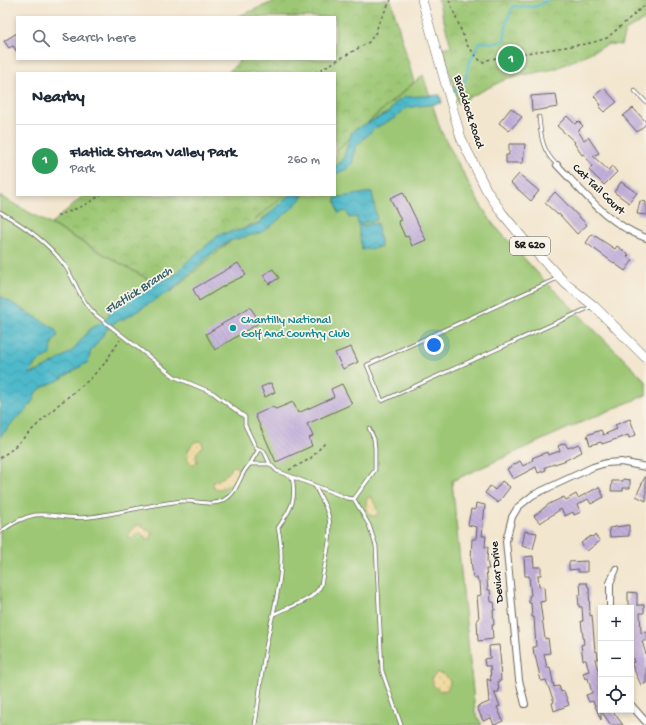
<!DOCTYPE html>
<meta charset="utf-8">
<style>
body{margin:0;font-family:"Gochi Hand",sans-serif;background:#f2f2f3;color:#1f2937}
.controls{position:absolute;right:12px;bottom:12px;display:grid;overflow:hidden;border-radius:0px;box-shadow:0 2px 6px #0003}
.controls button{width:36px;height:36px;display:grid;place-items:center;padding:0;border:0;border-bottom:1px solid #e0e1e3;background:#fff;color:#1f2937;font:20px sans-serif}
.you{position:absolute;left:434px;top:345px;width:14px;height:14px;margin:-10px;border:3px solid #fff;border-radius:50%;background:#1a73e8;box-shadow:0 0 0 6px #1a73e833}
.badge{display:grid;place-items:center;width:26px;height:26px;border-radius:50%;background:#c8321e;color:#fff;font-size:13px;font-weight:700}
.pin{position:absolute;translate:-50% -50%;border:2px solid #fff;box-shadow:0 1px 4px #0006}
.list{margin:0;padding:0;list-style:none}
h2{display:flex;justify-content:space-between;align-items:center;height:52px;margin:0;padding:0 16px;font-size:17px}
h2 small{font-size:13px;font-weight:400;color:#747a83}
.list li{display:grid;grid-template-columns:26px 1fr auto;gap:12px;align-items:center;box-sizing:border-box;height:72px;padding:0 16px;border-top:1px solid #e0e1e3}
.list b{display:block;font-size:15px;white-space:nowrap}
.list p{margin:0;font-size:13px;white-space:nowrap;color:#747a83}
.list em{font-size:13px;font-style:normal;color:#747a83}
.icon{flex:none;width:22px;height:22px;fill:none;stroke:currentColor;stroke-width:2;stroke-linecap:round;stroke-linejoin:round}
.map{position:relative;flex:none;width:646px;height:725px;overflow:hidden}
.search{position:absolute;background:#fff;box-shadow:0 2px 6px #0003;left:16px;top:16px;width:320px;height:44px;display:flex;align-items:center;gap:10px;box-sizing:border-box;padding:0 14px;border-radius:0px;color:#747a83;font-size:15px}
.panel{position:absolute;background:#fff;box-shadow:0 2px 6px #0003;left:16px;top:72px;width:320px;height:124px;border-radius:0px}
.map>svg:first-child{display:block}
.grass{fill:#9dc774;stroke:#5c7248}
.sand{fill:url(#sand-dots);stroke:#857b5d}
.park{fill:url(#park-crowns);stroke:#5c7248}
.water{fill:url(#water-waves);stroke:#346a73}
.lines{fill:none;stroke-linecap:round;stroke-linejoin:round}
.stream{stroke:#4db9ca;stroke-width:2.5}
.building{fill:url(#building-back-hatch)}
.service-casing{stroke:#67635b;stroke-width:4.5}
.minor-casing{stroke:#67635b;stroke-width:8}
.primary-casing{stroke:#67635b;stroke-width:10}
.path{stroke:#67635b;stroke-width:1.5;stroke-dasharray:3 3;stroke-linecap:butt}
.service{stroke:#fff;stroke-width:3}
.minor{stroke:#fff;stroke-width:6}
.primary{stroke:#fff;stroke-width:9}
.culture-dot{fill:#0f9aa8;stroke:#f7f3e8;stroke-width:1.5}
.labels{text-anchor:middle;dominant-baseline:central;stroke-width:3.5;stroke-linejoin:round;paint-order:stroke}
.shield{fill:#f7f3e8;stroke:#5e5c59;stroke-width:1}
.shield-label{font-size:11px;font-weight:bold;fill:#1c1c1c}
.street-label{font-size:12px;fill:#1c1c1c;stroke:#f7f3e8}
.culture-label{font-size:12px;fill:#0d838f;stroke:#f7f3e8;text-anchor:start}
.water-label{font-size:13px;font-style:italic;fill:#305b62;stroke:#f7f3e8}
</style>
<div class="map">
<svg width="646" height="725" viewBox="0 0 646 725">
<defs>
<pattern id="sand-dots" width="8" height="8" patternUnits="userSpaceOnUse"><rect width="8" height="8" fill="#eeda9e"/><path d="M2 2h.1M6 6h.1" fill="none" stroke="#ccba88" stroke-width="1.8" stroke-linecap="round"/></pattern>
<pattern id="park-crowns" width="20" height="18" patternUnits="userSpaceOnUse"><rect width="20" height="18" fill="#9dc774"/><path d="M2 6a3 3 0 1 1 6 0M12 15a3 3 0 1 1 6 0" fill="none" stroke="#87aa64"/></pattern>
<pattern id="water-waves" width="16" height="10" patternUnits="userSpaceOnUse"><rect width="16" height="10" fill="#4db9ca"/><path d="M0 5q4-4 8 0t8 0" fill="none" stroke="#439ead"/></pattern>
<pattern id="building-back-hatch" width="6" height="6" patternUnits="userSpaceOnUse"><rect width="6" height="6" fill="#c2afdb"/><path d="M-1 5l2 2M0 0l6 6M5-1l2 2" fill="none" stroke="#a696bb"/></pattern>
</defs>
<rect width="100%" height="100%" fill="#f7f3e8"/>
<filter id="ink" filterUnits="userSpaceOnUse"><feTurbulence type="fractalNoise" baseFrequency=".025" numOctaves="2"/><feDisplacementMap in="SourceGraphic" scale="8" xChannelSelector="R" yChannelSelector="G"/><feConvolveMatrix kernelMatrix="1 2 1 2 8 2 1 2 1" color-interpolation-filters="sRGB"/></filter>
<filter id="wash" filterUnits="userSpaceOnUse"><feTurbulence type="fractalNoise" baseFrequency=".012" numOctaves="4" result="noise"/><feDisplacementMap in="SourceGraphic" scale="16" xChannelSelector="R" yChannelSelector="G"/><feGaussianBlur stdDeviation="0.9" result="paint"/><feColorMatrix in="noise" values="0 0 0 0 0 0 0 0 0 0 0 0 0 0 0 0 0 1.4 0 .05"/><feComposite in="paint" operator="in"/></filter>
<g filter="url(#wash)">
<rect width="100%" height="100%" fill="#f3e6cf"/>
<!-- grass -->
<polygon class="grass" points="423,75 441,131 477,199 493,224 544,280 646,381 646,395 575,425 452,481 475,712 482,725 0,725 0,196 171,292 284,195 335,195 335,151"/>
<!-- sand -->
<g class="sand">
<path d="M 197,441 L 202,442 L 203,446 L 196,453 L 197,463 L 191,464 C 184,457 188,446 197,441 Z"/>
<path d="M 233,466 L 237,467 L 238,470 C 238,480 223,492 213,488 L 213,482 L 224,477 Z"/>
<path d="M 368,497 L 372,497 L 378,512 L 376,516 L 371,516 C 367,510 364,504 368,497 Z"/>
<polygon points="137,525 142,525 146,530 152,532 151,538 147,539 140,532 133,538 128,539 129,534"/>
<path d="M 436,673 C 443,673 450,677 450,684 L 447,690 L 440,691 L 433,685 L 432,678 Z"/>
</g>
<!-- park -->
<g class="park">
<polygon points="278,0 391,0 414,82 335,151 335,73 227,73 239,62 238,59 335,59 335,17 236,17"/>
<polygon points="438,0 646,0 646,19 625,31 621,45 609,44 555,69 508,78 458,103 443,48 451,46"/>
<polygon points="84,195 284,195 171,292 51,224"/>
</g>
<!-- water -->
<g class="water">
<polygon points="440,95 442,103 406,108 395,118 375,128 355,147 353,162 347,169 335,174 335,167 343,160 352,131 389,112 395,103 405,97"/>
<polygon points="372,192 377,220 360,223 361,226 377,223 381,247 362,250 357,217 349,218 347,211 338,213 335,198"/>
<polygon points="290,195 304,195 291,209 271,226 260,233 229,241 211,254 173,289 126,318 115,322 108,328 91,351 88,362 59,380 43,387 35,393 34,399 26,410 13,422 0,437 0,296 54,328 58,335 52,343 51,354 36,363 29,374 38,371 55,362 72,351 91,328 102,323 116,305 159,280 172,277 190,259 220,234 241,230 260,222"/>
</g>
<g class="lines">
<!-- stream -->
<polyline class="stream" points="451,93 461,86 465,80 469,64 479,42 495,43 504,41 507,21 513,6 535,7 548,0"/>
</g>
<g id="blocks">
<!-- building -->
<g class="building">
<polygon points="17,33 17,52 13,46 9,48 4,41"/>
<polygon points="604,88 617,102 604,112 599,107 601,105 594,96"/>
<polygon points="556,94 558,107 532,111 531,96"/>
<polygon points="511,108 522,117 509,131 499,123"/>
<polygon points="633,108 646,122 646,124 637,132 623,116"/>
<polygon points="567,116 575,124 578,121 583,126 578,131 584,140 588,137 599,153 593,156 608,170 612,166 617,172 604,185 589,170 592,166 584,154 582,155 574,143 575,142 557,126"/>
<polygon points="509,144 525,144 523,163 506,163 506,155 509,155"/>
<polygon points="519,174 539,191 531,201 511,183"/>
<polygon points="621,182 637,193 629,203 614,192"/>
<polygon points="403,192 426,240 412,246 408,236 405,237 398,221 401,220 390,198"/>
<polygon points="555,192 587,225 577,234 559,214 558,215 545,203"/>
<polygon points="640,201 646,202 646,215 637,214"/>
<polygon points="592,234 615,249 617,246 629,255 627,257 633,260 625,271 586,243"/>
<polygon points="238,263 246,275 229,283 199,301 193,289"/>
<polygon points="273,269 279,278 269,284 263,275"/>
<polygon points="250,307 260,322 215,350 206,334"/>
<polygon points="351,347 358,362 343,369 335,353"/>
<polygon points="271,383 275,392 265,397 261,387"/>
<polygon points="342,384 352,404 307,424 313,436 309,438 312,446 276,462 255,415 272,407 276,409 293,402 298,413 334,397 331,389"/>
<polygon points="630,419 636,435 629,438 628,435 602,444 601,442 590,445 587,435 601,430 603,435 617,429 615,425"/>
<polygon points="565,443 568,448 579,444 582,452 564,461 545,467 546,470 538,473 536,467 513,479 507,469 520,461 523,466 533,460 532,458 547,452 548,455 560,451 558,446"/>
<polygon points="646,475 646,501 636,496"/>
<polygon points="623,479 630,480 630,488 623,488 623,491 611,491 612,481 623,481"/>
<polygon points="502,481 510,487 498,503 485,493 490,486 495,490"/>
<polygon points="599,487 604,497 591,504 588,499 577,505 581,512 574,515 573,512 565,516 561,509 540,523 534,516 549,504 564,497 566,500 576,494 578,498"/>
<polygon points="476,503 485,505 482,536 486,536 485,547 488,547 487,561 489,569 486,569 488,590 490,590 491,602 494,602 495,610 493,610 494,625 492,625 493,639 478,641 477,619 479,619 477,596 481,595 480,582 478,582 477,578 473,578 471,559 472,539 476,539 477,527 468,525 471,509 475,510"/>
<polygon points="629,525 629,536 610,537 609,528"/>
<polygon points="525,531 537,533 533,549 522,546"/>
<polygon points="595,535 600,541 587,551 581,543 591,536 592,537"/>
<polygon points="533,556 534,567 541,567 541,575 538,575 539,587 544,586 545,601 540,602 545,639 548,638 550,653 544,654 547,668 550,667 554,687 559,686 561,692 564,691 569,705 554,711 552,703 554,702 546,680 541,681 535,655 534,655 533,647 536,647 534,617 532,617 531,603 529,603 529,596 531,595 529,576 525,576 524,557"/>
<polygon points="587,561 587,572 578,572 578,569 569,570 569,562"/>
<polygon points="580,583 587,583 588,587 589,587 590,616 592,615 595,651 597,651 598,659 595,659 601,682 601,710 612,710 623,725 611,725 601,711 601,720 593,701 589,702 586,695 592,693 588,678 585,679 583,673 589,671 586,660 583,660 581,645 584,644 581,621 583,621 582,607 579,607 578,595 581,595"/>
<polygon points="628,592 637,593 637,605 644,605 644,613 640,613 641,633 646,632 646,641 642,641 646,654 646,683 641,685 631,663 634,662 631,653 631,608 628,608"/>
<polygon points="499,645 501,665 500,665 501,681 498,681 499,692 494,692 500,706 497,707 503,721 494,725 491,718 483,721 477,707 489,702 487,679 491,681 490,666 485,666 484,659 490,658 489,646"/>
</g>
</g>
</g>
<g filter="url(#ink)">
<use href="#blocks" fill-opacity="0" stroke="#67635b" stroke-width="1"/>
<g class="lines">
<!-- service casing -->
<g class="service-casing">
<g id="service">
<polyline points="635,91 646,102"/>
<path d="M 539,117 C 541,137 542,151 557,165"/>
<path d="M 0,212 C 23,225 47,242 63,263 C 76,280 79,300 96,315 L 175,377 L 213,393 L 245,417 L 245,425 L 256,448 L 264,451 L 270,464 L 277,471 L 347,498 L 354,499 L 375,470 L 375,448 L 374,439 L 369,428"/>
<polyline points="558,278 367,365 382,401 593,306"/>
<polyline points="259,449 250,464 270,464"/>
<polyline points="354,499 369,525 376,546 382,671 401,725"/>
<path d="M 0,532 C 11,524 22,517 35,515 C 53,513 71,520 90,517 C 121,513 151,504 182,501 C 196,500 211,507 224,500 C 239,492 239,474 250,464"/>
<path d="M 274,614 C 289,606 313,602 321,585 C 324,565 334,533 328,514 C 325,504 319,495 315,486"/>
<path d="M 255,725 C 259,701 261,676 265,652 C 272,611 288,570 278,528 C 291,509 297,500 292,477"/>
</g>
</g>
<!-- minor casing -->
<g class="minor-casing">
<g id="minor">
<path d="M 557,165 C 585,194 608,224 646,238"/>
<polyline points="610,608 610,583 616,569"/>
<polyline points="525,704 519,680 506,541 512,517 518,507 533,495 593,467 606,463 621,462 646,467"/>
<polyline points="631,705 646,722"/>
</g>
</g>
<!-- primary casing -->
<g class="primary-casing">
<polyline id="primary" points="422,0 461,138 486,189 502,213 526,242 566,284 594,306 646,358"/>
</g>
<!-- path -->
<g class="path">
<polyline points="449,0 467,45 482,63 487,60 501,57 591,43 607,38 646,4"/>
<polyline points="315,73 369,42 376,32 379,22 391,0"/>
<polyline points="57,216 83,206 101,195"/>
<polyline points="0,458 11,450 58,405 90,379 104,364 120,340"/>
<polyline points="289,470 310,459 325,443"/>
</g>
<!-- service -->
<use href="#service" class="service"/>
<!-- minor -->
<use href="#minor" class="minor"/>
<!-- primary -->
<use href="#primary" class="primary"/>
</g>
</g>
<!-- markers -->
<circle class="culture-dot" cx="233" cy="328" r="4"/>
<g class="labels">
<!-- shield labels -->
<rect class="shield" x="510" y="237" width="40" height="18" rx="3"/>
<g class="shield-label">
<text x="530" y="246">SR 620</text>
</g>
<!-- street labels -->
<g class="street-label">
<text transform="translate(468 112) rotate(72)">Braddock Road</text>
<text transform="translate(598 190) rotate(44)">Cat Tail Court</text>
<text transform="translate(498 572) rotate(-95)">Deviar Drive</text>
</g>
<!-- culture labels -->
<g class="culture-label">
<text x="241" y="321">Chantilly National<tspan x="241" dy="14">Golf And Country Club</tspan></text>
</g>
<!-- water labels -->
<g class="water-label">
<text transform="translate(139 291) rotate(-33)">Flatlick Branch</text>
</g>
</g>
</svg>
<div class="controls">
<button>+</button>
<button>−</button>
<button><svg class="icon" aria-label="locate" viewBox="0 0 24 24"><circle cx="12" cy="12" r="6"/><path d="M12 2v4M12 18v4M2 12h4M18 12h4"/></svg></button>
</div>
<div class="you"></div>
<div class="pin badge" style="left:511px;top:59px;background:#2e9e5b">1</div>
<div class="search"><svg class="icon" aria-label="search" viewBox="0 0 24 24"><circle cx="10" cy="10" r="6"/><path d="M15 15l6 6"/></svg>Search here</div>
<section class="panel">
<h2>Nearby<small></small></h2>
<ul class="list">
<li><span class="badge" style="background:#2e9e5b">1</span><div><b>Flatlick Stream Valley Park</b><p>Park</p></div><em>260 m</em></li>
</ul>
</section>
</div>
